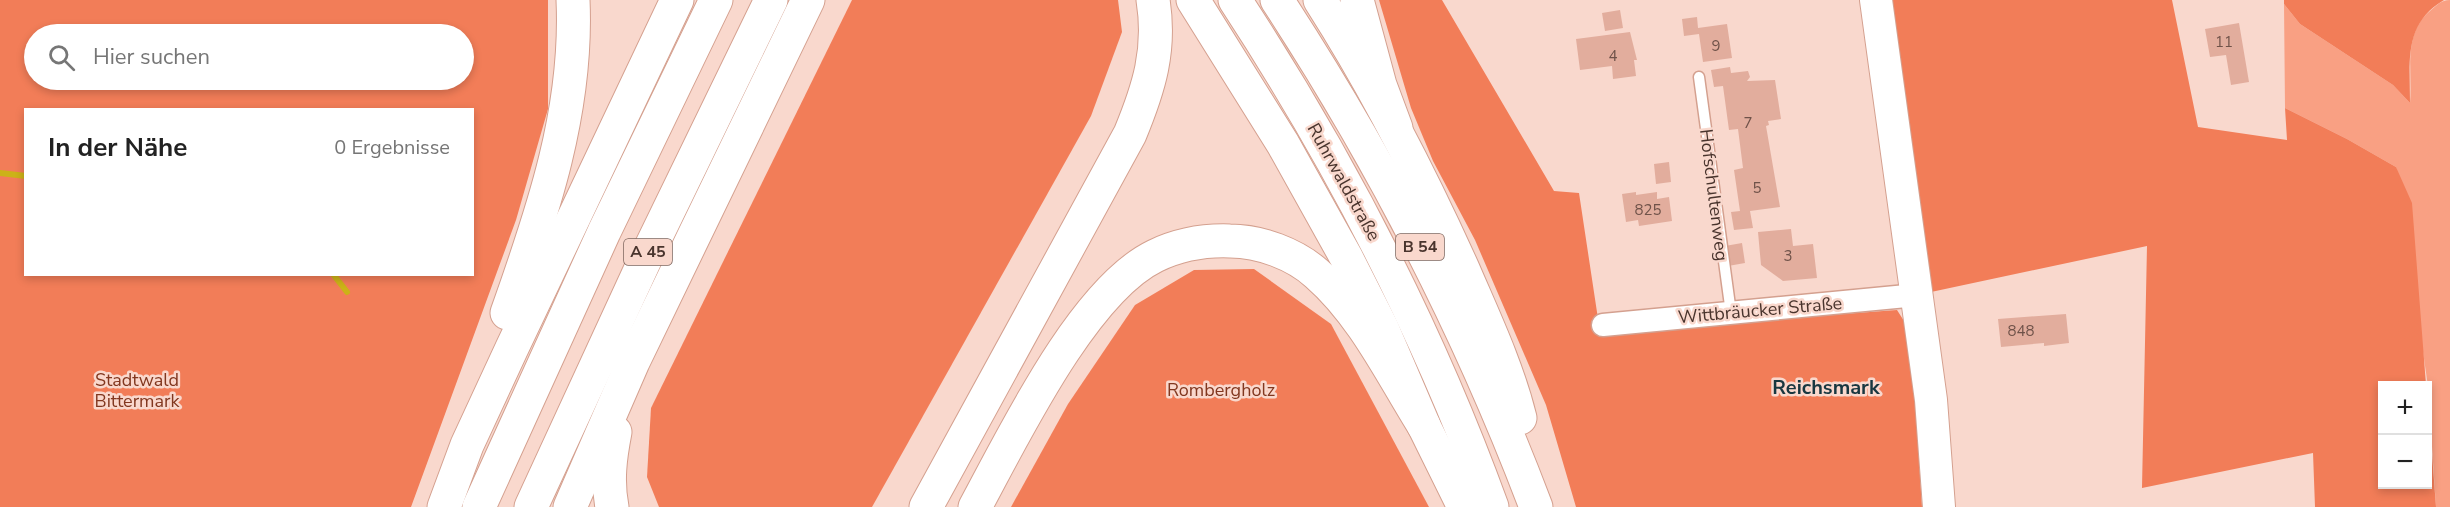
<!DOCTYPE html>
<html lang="de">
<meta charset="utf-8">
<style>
body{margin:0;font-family:"Nunito Sans",sans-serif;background:#f6f6f6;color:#222}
.controls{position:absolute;right:18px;bottom:18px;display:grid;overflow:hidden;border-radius:0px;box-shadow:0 3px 9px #0003}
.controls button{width:54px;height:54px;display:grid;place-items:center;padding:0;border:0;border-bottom:2px solid #e0e0e0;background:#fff;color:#222;font:30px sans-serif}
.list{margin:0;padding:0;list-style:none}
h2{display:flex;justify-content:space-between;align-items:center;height:78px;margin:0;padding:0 24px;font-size:26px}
h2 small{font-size:20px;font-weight:400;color:#767676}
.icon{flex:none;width:33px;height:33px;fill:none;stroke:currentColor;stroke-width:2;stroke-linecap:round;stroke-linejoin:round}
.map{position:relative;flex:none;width:2450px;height:507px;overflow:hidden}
.search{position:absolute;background:#fff;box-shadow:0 3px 9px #0003;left:24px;top:24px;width:450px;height:66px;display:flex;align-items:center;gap:15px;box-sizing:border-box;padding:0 21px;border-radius:33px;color:#767676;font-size:22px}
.panel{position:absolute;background:#fff;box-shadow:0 3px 9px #0003;left:24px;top:108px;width:450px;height:168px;border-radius:0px}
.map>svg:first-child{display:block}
.green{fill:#f9a083}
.forest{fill:#f27d58;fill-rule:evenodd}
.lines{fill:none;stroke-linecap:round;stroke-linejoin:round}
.stream{stroke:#ccb218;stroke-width:6}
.building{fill:#e2ad9d}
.service-casing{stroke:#d4a08f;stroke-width:13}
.minor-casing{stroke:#d4a08f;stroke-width:25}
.secondary-casing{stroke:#d4a08f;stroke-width:34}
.trunk-casing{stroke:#d4a08f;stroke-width:35}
.motorway-casing{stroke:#d4a08f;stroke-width:35}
.service{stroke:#fff;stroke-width:10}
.minor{stroke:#fff;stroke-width:22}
.secondary{stroke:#fff;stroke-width:32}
.trunk{stroke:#fff;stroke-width:33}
.motorway{stroke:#fff;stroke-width:33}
.labels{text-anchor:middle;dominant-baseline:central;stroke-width:5;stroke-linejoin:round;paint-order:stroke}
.number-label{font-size:15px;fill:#6f5249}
.shield{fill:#f9d8cd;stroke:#7e655d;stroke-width:1.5}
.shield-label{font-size:16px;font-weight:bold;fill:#49342d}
.street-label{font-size:18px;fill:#49342d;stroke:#f9d8cd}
.park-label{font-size:18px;fill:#82371f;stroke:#f9d8cd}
.neighbourhood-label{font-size:20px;font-weight:bold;fill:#183740;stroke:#f9d8cd}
</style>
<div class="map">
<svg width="2450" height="507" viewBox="0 0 2450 507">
<rect width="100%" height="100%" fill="#f9d8cd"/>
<!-- green -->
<path class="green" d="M 2450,0 L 2450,507 L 2436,507 L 2428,386 L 2396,167 L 2347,139 L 2285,108 L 2284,4 L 2300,24 L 2393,85 L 2410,103 C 2413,71 2402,35 2430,11 C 2437,5 2441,0 2450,0 Z"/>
<!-- forest -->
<g class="forest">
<path d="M 0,0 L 548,0 L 548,109 L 516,220 L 411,507 L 0,507 ZM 34,34 L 464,34 L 464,80 L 34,80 ZM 26,110 L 472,110 L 472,274 L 26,274 Z"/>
<polygon points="852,0 1118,0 1122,32 1091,116 872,507 659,507 647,477 651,408"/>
<polygon points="1379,0 1442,0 1554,191 1579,193 1600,332 1897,310 1911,332 1922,507 1576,507 1546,405 1475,240 1433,161 1411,108"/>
<polygon points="1876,0 2172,0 2198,127 2287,140 2285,108 2347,139 2396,167 2412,203 2426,385 2382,386 2382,484 2428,484 2428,401 2436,507 2315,507 2313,453 2142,488 2147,246 1917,295"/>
<path d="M 2284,0 L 2444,0 C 2403,24 2410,62 2410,103 L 2393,85 L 2300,24 L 2284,4 Z"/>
<polygon points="1254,269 1331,324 1429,507 1011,507 1068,404 1135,305 1194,270"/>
</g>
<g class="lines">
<!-- stream -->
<g class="stream">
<polyline points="0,173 26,176"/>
<polyline points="333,274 347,292"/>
</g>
</g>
<!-- building -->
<g class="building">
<polygon points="1620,10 1623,28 1605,31 1602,13"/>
<polygon points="1697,17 1698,28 1727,24 1732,58 1703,62 1699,34 1684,36 1682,19"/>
<polygon points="2239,23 2249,82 2231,85 2226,55 2210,57 2205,29"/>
<polygon points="1630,32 1637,60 1634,60 1636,76 1613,79 1612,66 1580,70 1576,39"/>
<polygon points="1730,67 1731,73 1748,71 1750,77 1747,81 1775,80 1781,119 1768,121 1769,125 1766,126 1780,207 1750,211 1753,228 1734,230 1731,212 1740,211 1734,170 1743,168 1738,129 1729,130 1723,86 1714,87 1711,70"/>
<polygon points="1669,162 1671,182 1656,184 1654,164"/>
<polygon points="1636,192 1636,195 1657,192 1657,199 1669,197 1672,221 1639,226 1638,220 1626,222 1622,194"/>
<polygon points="1791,229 1793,246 1813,244 1817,278 1783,281 1761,265 1758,232"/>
<polygon points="1742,243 1745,263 1728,266 1725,246"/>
<polygon points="2066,314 2069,343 2044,346 2044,343 2001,347 1998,319"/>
</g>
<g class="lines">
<!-- service casing -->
<g class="service-casing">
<polyline id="service" points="1699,77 1731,313"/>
</g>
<!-- minor casing -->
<g class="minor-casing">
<polyline id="minor" points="1603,325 1917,295"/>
</g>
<!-- secondary casing -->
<g class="secondary-casing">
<polyline id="secondary" points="1876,0 1931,400 1939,507"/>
</g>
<!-- trunk casing -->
<g class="trunk-casing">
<g id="trunk">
<polyline points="1193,0 1283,144 1346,257 1382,328 1424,426 1464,507"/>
<path d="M 1235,0 C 1339,159 1427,328 1492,507"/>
<path d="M 1277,0 C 1381,159 1469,330 1536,507"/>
<path d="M 1320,0 C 1375,86 1421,176 1463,269 C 1484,318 1507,366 1520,418"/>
</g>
</g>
<!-- motorway casing -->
<g class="motorway-casing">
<g id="motorway">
<polyline points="1357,0 1380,85 1396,128"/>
<path d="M 507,313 C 543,212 578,109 573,0"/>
<polyline points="444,507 467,445 511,350 677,0"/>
<polyline points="479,507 604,232 716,0"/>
<polyline points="531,507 649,251 771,0"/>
<polyline points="570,507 633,362 808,0"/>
<path d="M 612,507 C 607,481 610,458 615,432"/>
<path d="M 926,507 L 1130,134 C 1149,88 1161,50 1153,0"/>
<path d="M 975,507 C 1013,437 1083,291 1155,256 C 1180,244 1203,240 1230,241 C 1260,241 1295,254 1317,274 C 1363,314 1392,375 1424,426"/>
</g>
</g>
<!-- service -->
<use href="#service" class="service"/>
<!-- minor -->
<use href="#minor" class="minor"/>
<!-- secondary -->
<use href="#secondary" class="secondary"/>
<!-- trunk -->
<use href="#trunk" class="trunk"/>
<!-- motorway -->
<use href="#motorway" class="motorway"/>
</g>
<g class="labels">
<!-- number labels -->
<g class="number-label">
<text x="2224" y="42">11</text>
<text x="1716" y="46">9</text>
<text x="1613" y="56">4</text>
<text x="1748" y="123">7</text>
<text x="1757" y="188">5</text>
<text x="1648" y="210">825</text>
<text x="1788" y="256">3</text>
<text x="2021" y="331">848</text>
</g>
<!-- shield labels -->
<g class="shield">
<rect x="1396" y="234" width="48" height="26" rx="4.5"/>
<rect x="624" y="239" width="48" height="26" rx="4.5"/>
</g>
<g class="shield-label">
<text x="1420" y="247">B 54</text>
<text x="648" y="252">A 45</text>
</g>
<!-- street labels -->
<g class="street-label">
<text transform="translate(1344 182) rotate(61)">Ruhrwaldstraße</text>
<text transform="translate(1714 195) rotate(83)">Hofschultenweg</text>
<text transform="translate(1760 310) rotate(-5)">Wittbräucker Straße</text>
</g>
<!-- park labels -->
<g class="park-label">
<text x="137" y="380">Stadtwald<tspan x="137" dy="21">Bittermark</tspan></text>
<text x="1221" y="390">Rombergholz</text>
</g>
<!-- neighbourhood labels -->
<g class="neighbourhood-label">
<text x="1826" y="387">Reichsmark</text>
</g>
</g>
</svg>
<div class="controls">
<button>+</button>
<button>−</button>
</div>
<div class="search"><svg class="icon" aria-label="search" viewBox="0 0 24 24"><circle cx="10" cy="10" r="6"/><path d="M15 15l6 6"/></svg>Hier suchen</div>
<section class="panel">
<h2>In der Nähe<small>0 Ergebnisse</small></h2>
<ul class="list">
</ul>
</section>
</div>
